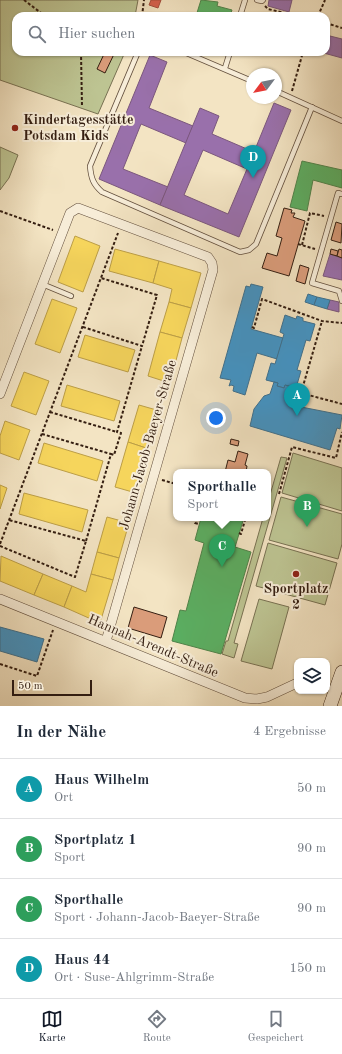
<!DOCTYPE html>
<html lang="de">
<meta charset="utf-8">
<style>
body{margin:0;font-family:"Old Standard TT",serif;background:#f6f6f7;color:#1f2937}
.controls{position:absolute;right:12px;bottom:12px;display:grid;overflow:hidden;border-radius:8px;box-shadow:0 1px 3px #0004}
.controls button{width:36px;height:36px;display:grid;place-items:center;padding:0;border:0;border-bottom:1px solid #e0e1e3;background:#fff;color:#1f2937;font:20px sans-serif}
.compass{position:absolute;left:246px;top:68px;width:36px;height:36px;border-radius:50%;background:#fff;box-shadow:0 1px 3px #0004;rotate:238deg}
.scale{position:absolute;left:12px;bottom:10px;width:80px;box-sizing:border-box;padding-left:4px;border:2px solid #341e11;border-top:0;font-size:11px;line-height:14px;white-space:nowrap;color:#341e11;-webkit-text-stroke:3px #f7edd8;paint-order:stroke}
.you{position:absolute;left:216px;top:418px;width:14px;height:14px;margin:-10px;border:3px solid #fff;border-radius:50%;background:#1a73e8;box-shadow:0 0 0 6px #1a73e833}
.badge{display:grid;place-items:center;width:26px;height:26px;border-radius:50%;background:#111827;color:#fff;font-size:13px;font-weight:700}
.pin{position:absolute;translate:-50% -33px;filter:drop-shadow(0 1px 2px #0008)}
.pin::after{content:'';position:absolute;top:21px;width:14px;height:12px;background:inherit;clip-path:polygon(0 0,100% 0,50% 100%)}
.popup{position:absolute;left:173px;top:469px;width:98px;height:52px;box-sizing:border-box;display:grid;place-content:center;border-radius:8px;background:#fff;filter:drop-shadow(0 1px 3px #0005);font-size:13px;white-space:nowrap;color:#747a83}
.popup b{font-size:15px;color:#1f2937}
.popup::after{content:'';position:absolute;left:50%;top:100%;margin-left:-8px;border:8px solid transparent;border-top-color:#fff}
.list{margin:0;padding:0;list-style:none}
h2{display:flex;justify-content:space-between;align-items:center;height:52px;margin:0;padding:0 16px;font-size:17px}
h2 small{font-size:13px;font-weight:400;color:#747a83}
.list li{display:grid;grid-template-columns:26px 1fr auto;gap:12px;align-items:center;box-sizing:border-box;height:60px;padding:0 16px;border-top:1px solid #e0e1e3}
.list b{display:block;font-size:15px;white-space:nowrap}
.list p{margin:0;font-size:13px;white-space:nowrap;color:#747a83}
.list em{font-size:13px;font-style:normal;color:#747a83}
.icon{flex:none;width:22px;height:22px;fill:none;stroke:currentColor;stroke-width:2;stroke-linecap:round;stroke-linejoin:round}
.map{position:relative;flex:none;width:342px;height:706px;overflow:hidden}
.search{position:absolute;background:#fff;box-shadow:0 1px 3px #0004;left:12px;right:12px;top:12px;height:44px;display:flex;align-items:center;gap:10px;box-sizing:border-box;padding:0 14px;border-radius:12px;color:#747a83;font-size:15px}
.sheet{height:292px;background:#fff}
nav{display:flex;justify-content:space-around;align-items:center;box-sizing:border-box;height:56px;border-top:1px solid #e0e1e3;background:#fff;font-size:11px;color:#747a83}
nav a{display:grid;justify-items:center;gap:2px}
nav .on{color:#111827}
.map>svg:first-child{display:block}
.green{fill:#bdc492;stroke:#787152}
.homes{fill:#f6d55c;stroke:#bc9e46}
.shops{fill:#d6604d;stroke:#a54c3b}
.offices{fill:#9970ab;stroke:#7b577d;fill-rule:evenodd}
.schools{fill:#4393c3;stroke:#3e708e}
.public{fill:#5aae61;stroke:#4f8349}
.building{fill:#da9c7a;stroke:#341e11}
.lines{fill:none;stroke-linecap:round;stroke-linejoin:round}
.lane-casing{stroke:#64503e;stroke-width:6}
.street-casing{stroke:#64503e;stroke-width:10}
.secondary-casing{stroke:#341e11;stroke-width:14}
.path{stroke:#341e11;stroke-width:2;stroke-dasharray:3 2;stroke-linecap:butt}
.lane{stroke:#f7edd8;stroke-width:4.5}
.street{stroke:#f7edd8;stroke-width:9}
.secondary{stroke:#f7edd8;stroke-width:13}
.poi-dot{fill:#8f2418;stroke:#f7edd8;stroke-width:1.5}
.labels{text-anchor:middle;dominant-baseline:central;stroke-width:4;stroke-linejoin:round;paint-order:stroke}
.poi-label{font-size:14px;font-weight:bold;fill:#341e11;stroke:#f7edd8;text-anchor:start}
.street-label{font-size:14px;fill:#341e11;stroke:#f7edd8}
</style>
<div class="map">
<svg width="342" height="706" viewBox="0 0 342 706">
<rect width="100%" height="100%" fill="#f3e4c3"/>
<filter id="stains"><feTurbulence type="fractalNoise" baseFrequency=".005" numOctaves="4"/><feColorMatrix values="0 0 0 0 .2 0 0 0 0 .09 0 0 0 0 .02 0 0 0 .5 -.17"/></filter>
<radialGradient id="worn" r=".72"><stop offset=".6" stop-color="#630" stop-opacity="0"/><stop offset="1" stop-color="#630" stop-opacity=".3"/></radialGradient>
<!-- green -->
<g class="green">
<polygon points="0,0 138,0 135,16 16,16 16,52 125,52 98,114 0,80"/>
<polygon points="0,147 18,155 9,178 0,190"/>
<polygon points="293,453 342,468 342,511 282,493"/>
<polygon points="281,457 287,458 234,643 238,644 234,658 222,654 226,641 228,641 263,518 268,518 268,502"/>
<polygon points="281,497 342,514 342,544 338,559 269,540"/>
<polygon points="268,543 337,563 325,605 256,586"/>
<polygon points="259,599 289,607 272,669 241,661"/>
</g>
<!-- homes -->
<g class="homes">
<polygon points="75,236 100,246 83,292 58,282"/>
<polygon points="115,249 159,261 153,283 109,271"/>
<polygon points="159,261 201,273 191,308 169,302 172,289 153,283"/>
<polygon points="52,299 77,308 60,353 35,344"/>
<polygon points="169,302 191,308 182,338 160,332"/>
<polygon points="160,332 182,338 170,383 148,376"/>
<polygon points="85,335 135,350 128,372 78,357"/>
<polygon points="24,372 49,381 36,415 11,406"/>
<polygon points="67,385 120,401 114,421 61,406"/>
<polygon points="139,405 160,411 149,449 128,442"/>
<polygon points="5,421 30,430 19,460 0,453 0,436"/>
<polygon points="128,442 149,449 136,493 115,487"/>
<polygon points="44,443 103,461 97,481 38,463"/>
<polygon points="0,485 7,488 0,509"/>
<polygon points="24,493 88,510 82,532 19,514"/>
<polygon points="107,517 129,523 119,558 97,552"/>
<polygon points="97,552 119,558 113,580 91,574"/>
<polygon points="1,556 43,574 34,595 0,581"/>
<polygon points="43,574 72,586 64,607 34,595"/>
<polygon points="91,574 113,580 100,623 64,607 72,586 86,592"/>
</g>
<!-- shops -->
<polygon class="shops" points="151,0 161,0 158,8 149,5"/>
<!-- offices -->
<g class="offices">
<polygon points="269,0 292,0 289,12 268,6"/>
<polygon points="326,35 342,39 342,58 320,52 326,52"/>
<polygon points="150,55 167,62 149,108 193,126 186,143 141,124 123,169 168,187 160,205 99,179"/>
<path d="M 274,103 L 291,110 L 239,237 L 160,205 L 200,108 L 219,116 L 212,134 L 254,152 ZM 203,150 L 247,169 L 228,214 L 184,195 Z"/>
<polygon points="330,254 342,258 342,280 323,276"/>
<polygon points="330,300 339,302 339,312 327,309"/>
</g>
<!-- schools -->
<g class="schools">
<polygon points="251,284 263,287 251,329 283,338 277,359 257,353 245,395 233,391 234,386 231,385 229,386 231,380 220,378 246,286 250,287"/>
<polygon points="308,294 317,297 314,305 305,302"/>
<polygon points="317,297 330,300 327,309 314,305"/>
<polygon points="285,315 296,319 297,316 303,318 303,321 315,324 310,341 306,340 297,370 301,371 296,388 285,385 284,388 277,386 278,383 266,380 271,363 275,364 284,334 280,332"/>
<polygon points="274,382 278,383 277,386 284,388 285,385 292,387 288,400 291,405 342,415 340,429 337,428 330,450 250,426 254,409 264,396 270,394"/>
<polygon points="0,627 44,639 37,662 0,651"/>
</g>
<!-- public -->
<g class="public">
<polygon points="201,0 218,2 217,6 232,10 230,16 196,16"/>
<polygon points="302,161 342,170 342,188 313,180 307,211 290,207"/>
<polygon points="201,518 232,518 243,521 235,547 251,552 221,654 172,641 180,610 186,611 204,543 195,540"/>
</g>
<!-- building -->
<g class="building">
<polygon points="105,52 115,52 105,73 97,69"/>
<polygon points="284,208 292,210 291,213 295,213 293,217 305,221 289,276 262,268 267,253 277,256 282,238 276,236"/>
<polygon points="336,222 342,224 341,243 331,240"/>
<polygon points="331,249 338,251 337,256 330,254"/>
<polygon points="339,249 342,250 342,258 337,256"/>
<polygon points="300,265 309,268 305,284 296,281"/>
<polygon points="231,439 239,441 238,446 230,444"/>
<polygon points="238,451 248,454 245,465 247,466 246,472 225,472 228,460 235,462"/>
<polygon points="134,607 167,617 161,638 128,628"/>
</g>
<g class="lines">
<!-- lane casing -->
<g class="lane-casing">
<g id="lane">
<polyline points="257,0 262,1 263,0"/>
<polyline points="240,16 245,0"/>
<path d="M 138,52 L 90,166 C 91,178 93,184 102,192 L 240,252 L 249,250 L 256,244 L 312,107"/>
<polyline points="184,52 252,81"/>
<polyline points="225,68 230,52"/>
<polyline points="276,91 342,121"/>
<polyline points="342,194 338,193 312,283 339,291 342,301"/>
<polyline points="42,284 71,296"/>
</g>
</g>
<!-- street casing -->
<g class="street-casing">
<g id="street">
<polyline points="0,394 70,213 78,208 208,257 212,263 213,270 106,641"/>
<polyline points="0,599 245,698 257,699 267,697 297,683"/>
</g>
</g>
<!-- secondary casing -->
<g class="secondary-casing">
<polyline id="secondary" points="330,706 342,672"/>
</g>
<!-- path -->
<g class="path">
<polyline points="24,0 45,16"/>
<polyline points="265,6 268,9 297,16"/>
<polyline points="142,16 144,0"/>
<polyline points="318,16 325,0"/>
<polyline points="326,23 342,28"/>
<polyline points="81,52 82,107"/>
<polyline points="292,91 303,52"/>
<polyline points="0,211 53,230"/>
<polyline points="298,244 315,249"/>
<polyline points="302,245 310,213 324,216"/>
<polyline points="83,327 142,346 157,295 101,278"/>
<polyline points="252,327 254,328 262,299 322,321 342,323"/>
<polyline points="301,393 342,404"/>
<polyline points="289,402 301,393 322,321"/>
<polyline points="50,412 117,432"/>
<polyline points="42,434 111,454"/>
<polyline points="162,480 176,484"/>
<polyline points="279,494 292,447 336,458 342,432"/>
<polyline points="196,518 195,523 199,524"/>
<polyline points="239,533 241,534 245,520 239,518"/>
<polyline points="86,541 111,454 114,455 121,433 117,432 142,346"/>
<polyline points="0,544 118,233"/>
<polyline points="0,546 75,577 86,541 9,520"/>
<polyline points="0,664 37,676 53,630"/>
</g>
<!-- lane -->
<use href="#lane" class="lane"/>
<!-- street -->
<use href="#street" class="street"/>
<!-- secondary -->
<use href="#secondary" class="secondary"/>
</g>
<!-- markers -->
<g class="poi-dot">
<circle cx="15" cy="128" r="4"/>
<circle cx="296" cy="574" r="4"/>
</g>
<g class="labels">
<!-- poi labels -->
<g class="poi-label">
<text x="23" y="120">Kindertagesstätte<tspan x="23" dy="16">Potsdam Kids</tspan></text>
<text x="296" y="589" text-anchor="middle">Sportplatz<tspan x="296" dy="16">2</tspan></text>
</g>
<!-- street labels -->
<g class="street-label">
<text transform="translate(148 445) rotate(-74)">Johann-Jacob-Baeyer-Straße</text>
<text transform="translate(153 646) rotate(23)">Hannah-Arendt-Straße</text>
</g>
</g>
<rect width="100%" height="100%" filter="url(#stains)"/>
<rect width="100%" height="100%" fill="url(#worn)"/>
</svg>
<div class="controls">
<button><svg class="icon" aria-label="layers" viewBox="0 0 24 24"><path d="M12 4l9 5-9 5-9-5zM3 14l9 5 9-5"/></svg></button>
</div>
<svg class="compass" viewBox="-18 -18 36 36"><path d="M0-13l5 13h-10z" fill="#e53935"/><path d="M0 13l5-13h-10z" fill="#747a83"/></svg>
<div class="scale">50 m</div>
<div class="you"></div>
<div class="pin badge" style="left:297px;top:416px;background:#0f9aa8">A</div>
<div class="pin badge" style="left:307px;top:527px;background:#2e9e5b">B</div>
<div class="pin badge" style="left:222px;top:567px;background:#2e9e5b">C</div>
<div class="popup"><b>Sporthalle</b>Sport</div>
<div class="pin badge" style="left:253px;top:178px;background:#0f9aa8">D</div>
<div class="search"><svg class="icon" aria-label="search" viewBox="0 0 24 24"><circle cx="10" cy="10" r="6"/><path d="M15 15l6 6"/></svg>Hier suchen</div>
</div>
<section class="sheet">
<h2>In der Nähe<small>4 Ergebnisse</small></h2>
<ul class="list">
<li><span class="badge" style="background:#0f9aa8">A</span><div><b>Haus Wilhelm</b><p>Ort</p></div><em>50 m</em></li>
<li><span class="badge" style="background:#2e9e5b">B</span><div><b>Sportplatz 1</b><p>Sport</p></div><em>90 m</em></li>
<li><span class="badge" style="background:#2e9e5b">C</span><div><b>Sporthalle</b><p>Sport · Johann-Jacob-Baeyer-Straße</p></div><em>90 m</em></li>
<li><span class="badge" style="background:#0f9aa8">D</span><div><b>Haus 44</b><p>Ort · Suse-Ahlgrimm-Straße</p></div><em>150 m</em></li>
</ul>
</section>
<nav>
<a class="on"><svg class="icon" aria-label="map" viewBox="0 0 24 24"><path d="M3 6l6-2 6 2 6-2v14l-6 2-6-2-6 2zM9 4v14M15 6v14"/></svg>Karte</a>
<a><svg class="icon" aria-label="directions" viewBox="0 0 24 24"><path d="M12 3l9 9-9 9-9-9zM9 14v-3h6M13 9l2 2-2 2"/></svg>Route</a>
<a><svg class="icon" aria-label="saved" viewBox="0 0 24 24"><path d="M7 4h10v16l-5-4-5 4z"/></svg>Gespeichert</a>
</nav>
